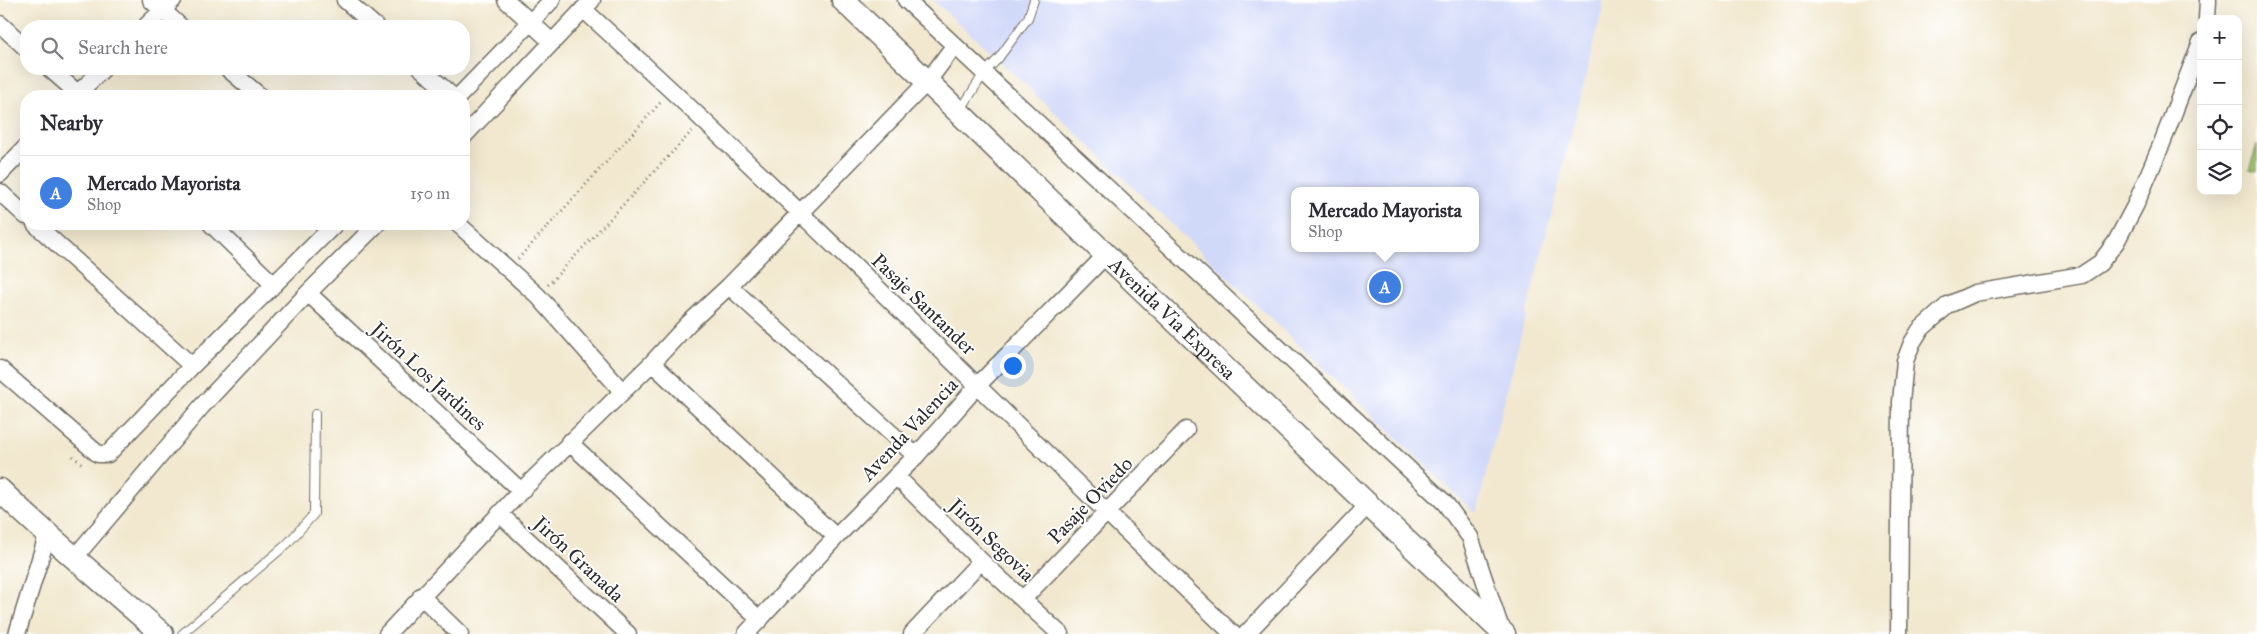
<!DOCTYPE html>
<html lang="en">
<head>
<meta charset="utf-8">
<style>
  :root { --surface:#fff; --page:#f2f2f3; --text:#2b2b33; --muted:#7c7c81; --line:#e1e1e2; --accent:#2563eb }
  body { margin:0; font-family:"IM FELL Great Primer",serif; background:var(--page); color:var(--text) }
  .controls { position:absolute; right:15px; top:15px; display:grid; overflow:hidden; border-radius:10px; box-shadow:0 5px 20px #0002 }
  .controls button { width:45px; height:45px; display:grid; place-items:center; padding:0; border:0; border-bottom:1px solid var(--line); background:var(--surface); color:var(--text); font:25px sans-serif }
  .you { position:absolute; left:1012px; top:365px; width:18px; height:18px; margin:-12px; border:4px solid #fff; border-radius:50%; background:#1a73e8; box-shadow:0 0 0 8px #1a73e833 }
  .badge { display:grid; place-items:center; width:32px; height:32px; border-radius:50%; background:var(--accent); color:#fff; font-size:16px; font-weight:700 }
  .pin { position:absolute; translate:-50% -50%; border:2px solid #fff; box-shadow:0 1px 5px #0006 }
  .popup { position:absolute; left:1291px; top:187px; width:188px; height:65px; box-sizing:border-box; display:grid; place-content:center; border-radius:10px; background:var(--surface); filter:drop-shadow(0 1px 4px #0005); font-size:16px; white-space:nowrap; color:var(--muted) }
  .popup b { font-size:19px; color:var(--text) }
  .popup::after { content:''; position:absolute; left:50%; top:100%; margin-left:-10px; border:10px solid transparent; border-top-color:var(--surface) }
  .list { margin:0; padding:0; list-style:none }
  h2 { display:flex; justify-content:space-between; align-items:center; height:65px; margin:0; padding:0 20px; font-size:21px }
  h2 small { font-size:16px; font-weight:400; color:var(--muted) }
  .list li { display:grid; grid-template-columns:32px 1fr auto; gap:15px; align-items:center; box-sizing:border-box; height:75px; padding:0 20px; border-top:1px solid var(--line) }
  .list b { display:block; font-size:19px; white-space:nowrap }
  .list p { margin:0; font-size:16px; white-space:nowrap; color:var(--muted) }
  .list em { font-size:16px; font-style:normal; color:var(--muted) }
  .icon { flex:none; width:28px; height:28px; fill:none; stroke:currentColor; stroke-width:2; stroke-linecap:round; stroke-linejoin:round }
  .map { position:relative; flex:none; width:2257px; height:634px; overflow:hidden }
  .search { position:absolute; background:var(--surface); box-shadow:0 5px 20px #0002; left:20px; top:20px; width:450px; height:55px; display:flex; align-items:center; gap:12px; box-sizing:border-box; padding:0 18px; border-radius:20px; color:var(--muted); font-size:19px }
  .panel { position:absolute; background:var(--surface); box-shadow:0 5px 20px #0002; left:20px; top:90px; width:450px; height:140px; border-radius:20px }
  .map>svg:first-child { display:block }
  .built { fill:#d1d9f9; fill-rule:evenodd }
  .green { fill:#a0c670; stroke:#66784e }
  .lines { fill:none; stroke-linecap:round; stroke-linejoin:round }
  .service-casing { stroke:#716d64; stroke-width:10 }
  .minor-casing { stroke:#716d64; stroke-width:19 }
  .secondary-casing { stroke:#716d64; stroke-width:25 }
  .path { stroke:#716d64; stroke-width:3; stroke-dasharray:1 4; stroke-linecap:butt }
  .service { stroke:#fff; stroke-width:8 }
  .minor { stroke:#fff; stroke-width:16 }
  .secondary { stroke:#fff; stroke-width:22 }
  .labels { text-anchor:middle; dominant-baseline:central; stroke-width:4; stroke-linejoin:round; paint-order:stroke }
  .street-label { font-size:20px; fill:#2b2b2b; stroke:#fff }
</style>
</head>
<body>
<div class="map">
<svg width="2257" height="634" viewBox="0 0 2257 634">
  <rect width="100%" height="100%" fill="#fff"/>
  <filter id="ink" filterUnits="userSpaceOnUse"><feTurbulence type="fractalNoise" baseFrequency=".02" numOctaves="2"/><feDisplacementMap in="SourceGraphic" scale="10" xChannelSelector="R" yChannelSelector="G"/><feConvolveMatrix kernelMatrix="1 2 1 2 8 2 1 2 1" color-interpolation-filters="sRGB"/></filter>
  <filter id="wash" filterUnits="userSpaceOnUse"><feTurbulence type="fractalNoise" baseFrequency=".0096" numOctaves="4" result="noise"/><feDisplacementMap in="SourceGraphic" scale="20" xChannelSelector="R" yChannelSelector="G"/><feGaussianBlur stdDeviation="1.12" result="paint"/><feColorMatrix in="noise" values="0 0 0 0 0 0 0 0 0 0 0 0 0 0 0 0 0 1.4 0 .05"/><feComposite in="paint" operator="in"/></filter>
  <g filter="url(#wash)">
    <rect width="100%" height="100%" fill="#f2e8cf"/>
    <path class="built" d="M933,0H1603V7L1476,514L998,59ZM1295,191H1475V248H1295Z"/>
    <path class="green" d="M2257,145V171L2249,169Z"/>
  </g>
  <g filter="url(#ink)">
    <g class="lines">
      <g class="service-casing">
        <path id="service" d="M960,111L984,73L998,59L1028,18L1034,0
          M182,634L287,544L314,514L315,414"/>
      </g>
      <g class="minor-casing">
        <path id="minor" d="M151,0L180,26
          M345,0L375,26
          M506,0L552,42
          M906,0L1445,503L1470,537L1502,632
          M583,9C806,211 1015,427 1233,634
          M2207,19L2208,0
          M0,24L26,48
          M146,26L173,0
          M50,69L81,96
          M228,69L260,96
          M422,69L452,96
          M75,96L103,69
          M459,96L552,0
          M464,136L592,0
          M0,174L26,147
          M0,192L26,216
          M35,224L192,366
          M211,224L274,285
          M458,224L538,296L622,391
          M729,286L916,456
          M308,293L521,491
          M652,363L836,537
          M0,369L98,454H108L192,366L335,224
          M569,442L760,620
          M896,476L981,561L1060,634
          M500,514L628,634
          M75,557L202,406L308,293L377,224
          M421,596L460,634
          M1023,599L1186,430
          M17,634L47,536
          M387,634L521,491L652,363L688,324L729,286L928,81L954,46
          M746,634L836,537L916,456L978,385L1106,255
          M912,634L981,561
          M1246,634L1369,504
          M1899,634L1901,402L1905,361L1912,343L1920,330L1948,305L1975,293L2082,275L2100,263L2116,242L2135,206L2162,143L2201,42"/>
      </g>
      <g class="secondary-casing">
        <g id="secondary">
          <path id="s1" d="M843,0L1106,255L1504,634"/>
          <path d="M0,490C52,541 108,586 162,634"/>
        </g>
      </g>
      <path class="path" d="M518,259L662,101
        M548,285L693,130
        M73,456L84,466"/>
      <use href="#service" class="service"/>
      <use href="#minor" class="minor"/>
      <use href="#secondary" class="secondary"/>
    </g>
  </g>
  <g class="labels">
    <g class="street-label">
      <text transform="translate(924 304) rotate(44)">Pasaje Santander</text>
      <text stroke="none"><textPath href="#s1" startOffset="458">Avenida Via Expresa</textPath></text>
      <text transform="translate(429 376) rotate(43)">Jirón Los Jardines</text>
      <text transform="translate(909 429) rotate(-47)">Avenda Valencia</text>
      <text transform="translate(1090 500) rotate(-46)">Pasaje Oviedo</text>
      <text transform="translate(992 540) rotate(44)">Jirón Segovia</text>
      <text transform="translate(579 559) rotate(43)">Jirón Granada</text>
    </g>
  </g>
</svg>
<div class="controls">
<button>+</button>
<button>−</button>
<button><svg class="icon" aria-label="locate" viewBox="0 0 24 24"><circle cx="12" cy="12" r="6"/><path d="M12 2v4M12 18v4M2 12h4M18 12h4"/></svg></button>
<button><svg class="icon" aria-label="layers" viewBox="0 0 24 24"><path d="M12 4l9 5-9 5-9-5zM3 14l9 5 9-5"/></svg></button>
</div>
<div class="you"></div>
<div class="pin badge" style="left:1385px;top:287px;background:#3f7fe0">A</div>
<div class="popup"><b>Mercado Mayorista</b>Shop</div>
<div class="search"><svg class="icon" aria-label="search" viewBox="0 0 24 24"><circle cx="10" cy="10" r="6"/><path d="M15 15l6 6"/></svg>Search here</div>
<section class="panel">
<h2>Nearby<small></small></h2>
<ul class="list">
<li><span class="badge" style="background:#3f7fe0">A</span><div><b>Mercado Mayorista</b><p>Shop</p></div><em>150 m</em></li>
</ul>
</section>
</div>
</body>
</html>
